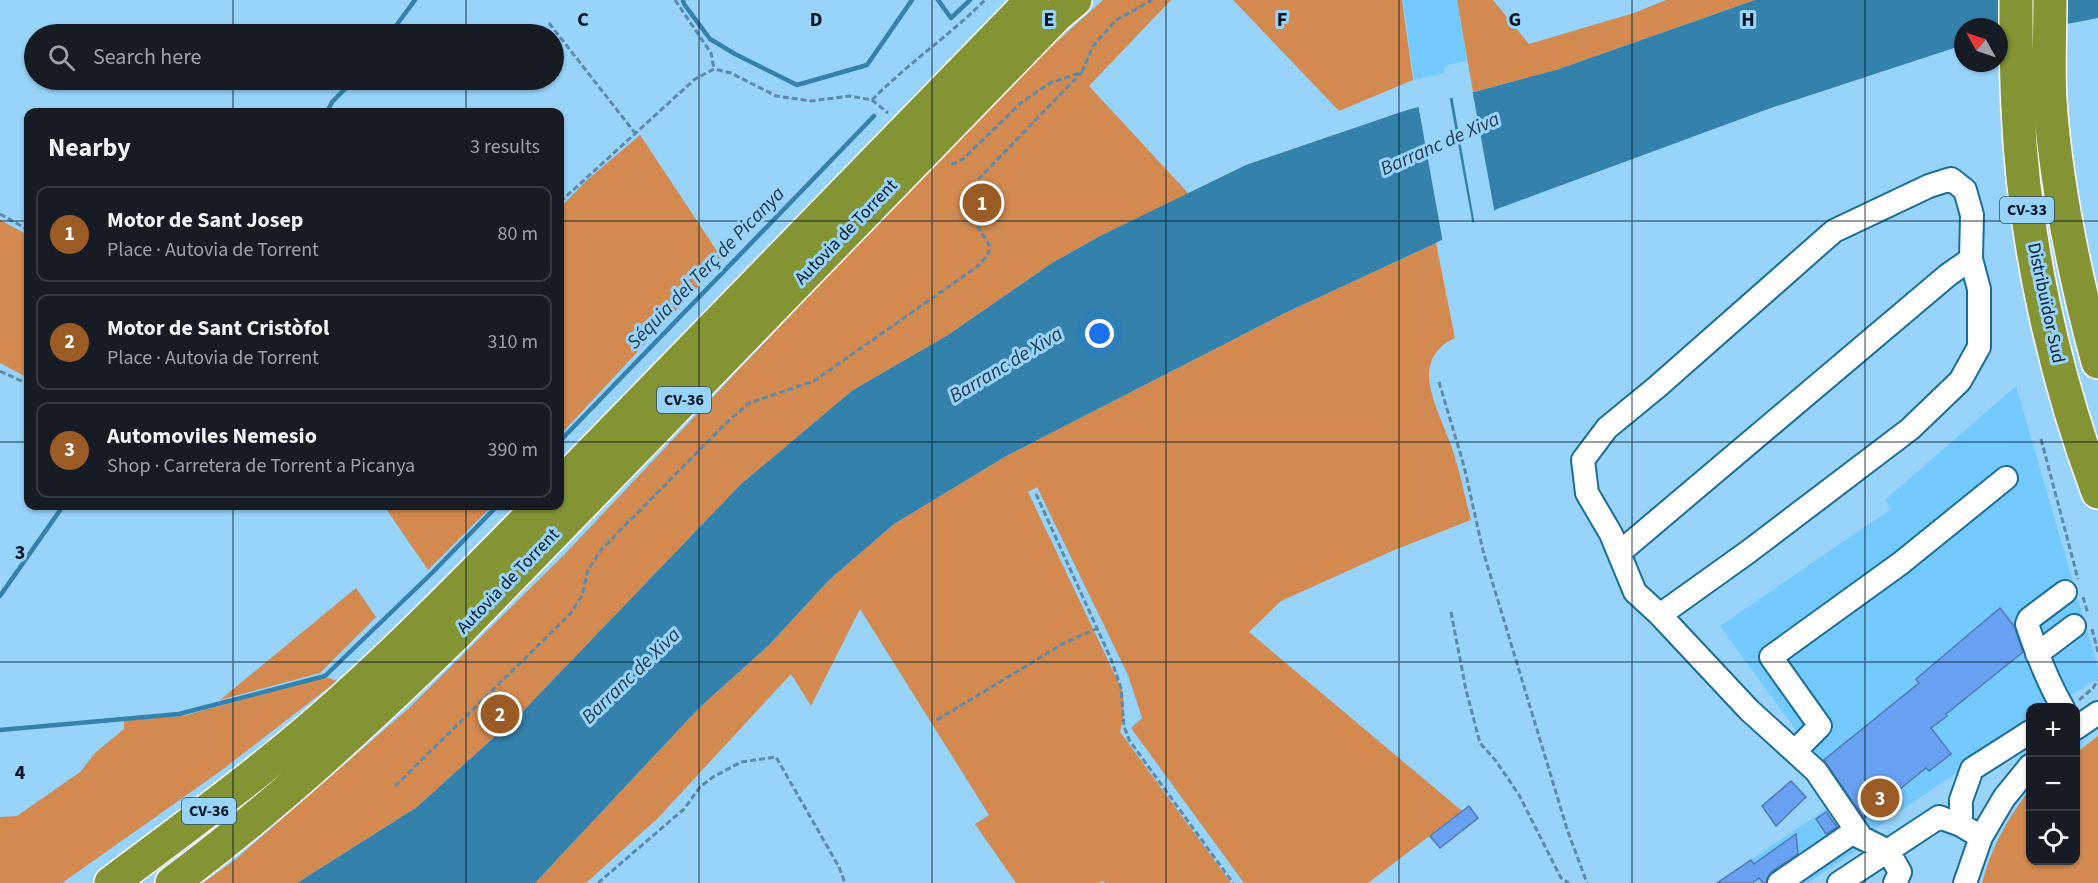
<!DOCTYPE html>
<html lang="en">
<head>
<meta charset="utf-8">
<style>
  :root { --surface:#171b24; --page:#20242c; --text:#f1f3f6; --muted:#9ea1a6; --line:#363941; --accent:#9b5b24 }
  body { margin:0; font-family:"Source Sans 3",sans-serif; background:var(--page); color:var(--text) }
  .controls { position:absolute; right:18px; bottom:18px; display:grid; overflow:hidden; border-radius:12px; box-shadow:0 2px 4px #0004 }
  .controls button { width:54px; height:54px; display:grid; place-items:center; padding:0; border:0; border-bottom:2px solid var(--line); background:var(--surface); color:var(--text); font:30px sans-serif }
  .compass { position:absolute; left:1954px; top:18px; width:54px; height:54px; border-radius:50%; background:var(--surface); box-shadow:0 2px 4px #0004; rotate:310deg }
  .you { position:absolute; left:1100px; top:334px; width:21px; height:21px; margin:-15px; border:4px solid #fff; border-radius:50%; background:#1a73e8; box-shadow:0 0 0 9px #1a73e833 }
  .badge { display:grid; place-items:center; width:39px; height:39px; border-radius:50%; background:var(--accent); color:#fff; font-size:20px; font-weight:700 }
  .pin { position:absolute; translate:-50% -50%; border:3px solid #fff; box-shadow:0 2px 6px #0006 }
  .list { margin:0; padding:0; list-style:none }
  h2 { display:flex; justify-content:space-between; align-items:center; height:78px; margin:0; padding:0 24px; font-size:26px }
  h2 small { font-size:20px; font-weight:400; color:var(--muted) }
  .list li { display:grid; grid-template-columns:39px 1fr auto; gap:18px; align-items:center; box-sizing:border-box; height:96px; margin:0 12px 12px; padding:0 12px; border:2px solid var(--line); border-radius:12px }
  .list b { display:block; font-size:22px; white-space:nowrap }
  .list p { margin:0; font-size:20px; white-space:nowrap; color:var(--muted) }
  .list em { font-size:20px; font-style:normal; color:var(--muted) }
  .icon { flex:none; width:33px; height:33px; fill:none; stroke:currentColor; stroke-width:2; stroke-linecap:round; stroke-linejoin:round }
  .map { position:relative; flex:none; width:2098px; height:883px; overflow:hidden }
  .search { position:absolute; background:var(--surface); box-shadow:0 2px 4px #0004; left:24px; top:24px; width:540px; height:66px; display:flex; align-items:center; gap:15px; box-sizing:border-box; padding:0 21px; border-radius:33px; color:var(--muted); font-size:22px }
  .panel { position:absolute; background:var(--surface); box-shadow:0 2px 4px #0004; left:24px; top:108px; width:540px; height:402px; border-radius:12px }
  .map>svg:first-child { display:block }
  .built { fill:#74c9fe }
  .green { fill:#d38a51 }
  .water { fill:#3481ac }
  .pier { fill:#98d3fa }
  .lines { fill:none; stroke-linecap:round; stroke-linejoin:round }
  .stream { stroke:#3481ac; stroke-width:4.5 }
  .building { fill:#68a1f2; stroke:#5079b3; stroke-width:1.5 }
  .minor-casing { stroke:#1a6d99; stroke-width:26 }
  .highway-casing { stroke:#fff; stroke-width:36 }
  .path { stroke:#5e8aa8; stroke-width:3; stroke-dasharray:6 3; stroke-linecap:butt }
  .minor { stroke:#fff; stroke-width:22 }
  .highway { stroke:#849334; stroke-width:33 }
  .grid { fill:none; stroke:#001523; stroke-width:1.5; stroke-opacity:0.55 }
  .labels { text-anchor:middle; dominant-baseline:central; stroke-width:6; stroke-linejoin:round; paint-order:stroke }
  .shield { fill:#98d3fa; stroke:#2e4e64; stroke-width:1.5 }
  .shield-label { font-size:16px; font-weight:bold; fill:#001523 }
  .street-label { font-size:18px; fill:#001523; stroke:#98d3fa }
  .water-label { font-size:20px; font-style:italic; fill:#233a49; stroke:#98d3fa }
  .grid-label { font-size:20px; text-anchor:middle; font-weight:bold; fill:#001523; stroke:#98d3fa; stroke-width:6; stroke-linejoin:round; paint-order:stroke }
</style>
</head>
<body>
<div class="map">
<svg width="2098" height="883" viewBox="0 0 2098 883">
  <rect width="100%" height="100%" fill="#98d3fa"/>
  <path class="built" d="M1403,0H1457L1467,61L1447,65L1444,67L1445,73L1414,80Z
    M2016,386L2098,668V678L2053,707L2030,708V722L1870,832L1720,626L1891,509L1885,500Z
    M1838,801L1868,843L1808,883L1718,882Z"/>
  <path class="green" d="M1103,0H1171L1089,86L1189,194L1100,236L1052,263L948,335L853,390L741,484L524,710L417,807L297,883H203L236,859L408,709L563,556L915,183L1032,64Z
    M1233,0H1402L1413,80L1339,111Z
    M1457,0H1493L1529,44L1634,13L1666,0H1755L1553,71L1473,92Z
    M640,135L723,260L560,435V208L586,181Z
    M0,220L28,235V378L0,363Z
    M1436,243L1455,338C1441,344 1430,356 1429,373C1428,395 1445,427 1452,448C1460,472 1465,497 1471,520L1392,551L1281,601L1249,632L1462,811L1368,883H1244L1131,728L1142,718L1128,675L1037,487L1028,492L1123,692L1124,715L1120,732L1231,883H1105L1103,881L1099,883H1016L975,824L989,815L860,609L811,706L791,674L658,818L586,883H535L698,709L770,644L829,580L894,524L1008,455L1283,314Z
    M384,506H492L428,570Z
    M356,588L376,617L320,673L220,700Z
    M326,677L337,681L222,770L62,883H0V817L17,816L80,772L96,752L124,729V720L183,716Z
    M2098,736V883H1982C1992,846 2007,820 2030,789V860H2076V753Z"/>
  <path class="water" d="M1755,0H2098V18L1999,37V27H1963V45L1768,109L1497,209L1436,243L1283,314L1008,455L894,524L829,580L770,644L698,709L535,883H297L417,807L524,710L741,484L853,390L948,335L1052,263L1100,236L1246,165L1407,110L1556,70Z"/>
  <path class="pier" d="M1472,89L1495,214L1475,225L1452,95Z
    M1449,95L1473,226L1443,243L1418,104Z"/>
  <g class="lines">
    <path class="stream" d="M683,0L684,4L710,39L735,54L797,85L867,65L912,0
      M938,0L951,18L970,0
      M390,34L415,0
      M327,112L332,102L354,80
      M560,441L874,116
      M0,596L63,506
      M0,730L179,714L325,676L432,573L497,506"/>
  </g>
  <path class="building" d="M981,189L990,201L978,211L968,199Z
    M2000,608L2014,626L2023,652L1946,714L1947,716L1931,728L1951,754L1929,771L1926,768L1864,818L1824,760L1919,683L1916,679Z
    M500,702L513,713L500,727L488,716Z
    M1791,781L1806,797L1776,826L1762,806Z
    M1469,806L1478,818L1440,848L1430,836Z
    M1826,812L1837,827L1826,834L1816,819Z
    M1796,834L1798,854L1771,872L1766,883H1763L1759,878L1752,883H1717L1751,860L1754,864Z"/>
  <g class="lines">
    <g class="minor-casing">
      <path id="minor" d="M1619,553L1948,275L1971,259L1972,215L1965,190L1951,179L1929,186L1834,231L1657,387L1607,428L1583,460L1587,493L1611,534L1635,592L1660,615L1749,710L1816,771L1861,837
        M1660,615L1748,552L1910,429L1960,381L1979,347V289L1971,259
        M2037,654L2074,626
        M2063,708C2047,681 2037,654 2027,624L2029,619L2065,592
        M2076,728L2098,713
        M1795,751L1820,726L1771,657L1901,563L2006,478
        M1961,825V800L1972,769L2030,732
        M1779,883L1852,833L1888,851L1900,872L1895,883
        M1839,883L1939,817L1961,825L1981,837
        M1965,883L1981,837L2004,798L2030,766"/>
    </g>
    <g class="highway-casing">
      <path id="highway" d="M2016,0C2016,36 2016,73 2018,109C2023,235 2054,375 2098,492
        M2050,0C2050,33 2048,68 2050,101C2056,189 2075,277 2098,362
        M560,485L1032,0
        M111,883C188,825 267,768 339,703C409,640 474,573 540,506
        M172,883C273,808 365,723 455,635L1056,16L1075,0"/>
    </g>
    <path class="path" d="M675,0L711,53L714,69
      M549,23L635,133
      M1082,72L1093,46L1115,21L1152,0
      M872,100C907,64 949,36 985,0
      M560,202L695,79L714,69L731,73L776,96L811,101L850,96L872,100L888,113
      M0,214L25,228
      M0,371L28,384
      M1439,382L1464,466L1483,551L1567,829L1587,883
      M2041,439L2078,579
      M1036,494L1111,659L1121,688L1124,726L1129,740L1233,883
      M2083,597L2088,614
      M1451,612L1466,690L1480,743L1496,761L1519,795L1561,878L1569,883
      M2092,629L2098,652
      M2079,700L2093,688L2098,680
      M937,720L1064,643L1096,629
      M395,786L570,614L582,596L588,570L601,550L725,424L749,403L814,381L978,266L988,255L990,246L963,204V195L1082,72L1050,83L1022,102L963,159L953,164L948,162
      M598,883L684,809L700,787L713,777L741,762L776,757L839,867L845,883"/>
    <use href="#minor" class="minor"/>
    <use href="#highway" class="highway"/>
  </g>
  <path class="grid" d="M233,0V34M466,0V34M699,0V883M932,0V883M1166,0V883M1399,0V883M1632,0V883M1865,0V883M233,80V112M466,80V112M0,221H28M560,221H2098M0,442H28M560,442H2098M233,506V883M466,506V883M0,662H2098"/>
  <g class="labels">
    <g class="shield">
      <rect x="2000" y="197" width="54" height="26" rx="4.5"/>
      <rect x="657" y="387" width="54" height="26" rx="4.5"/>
      <rect x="182" y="798" width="54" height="26" rx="4.5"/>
    </g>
    <g class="shield-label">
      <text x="2027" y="210">CV-33</text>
      <text x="684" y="400">CV-36</text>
      <text x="209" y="811">CV-36</text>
    </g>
    <g class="street-label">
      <text transform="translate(846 232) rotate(-46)">Autovia de Torrent</text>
      <text transform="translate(2046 303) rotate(78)">Distribuïdor Sud</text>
      <text transform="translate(508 581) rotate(-46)">Autovia de Torrent</text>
    </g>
    <g class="water-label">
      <text transform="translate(1440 144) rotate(-24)">Barranc de Xiva</text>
      <text transform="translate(706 268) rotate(-46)">Séquia del Terç de Picanya</text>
      <text transform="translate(1006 365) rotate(-31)">Barranc de Xiva</text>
      <text transform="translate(631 676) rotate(-44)">Barranc de Xiva</text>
    </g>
  </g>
  <g class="grid-label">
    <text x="583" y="26">C</text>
    <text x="816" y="26">D</text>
    <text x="1049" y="26">E</text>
    <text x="1282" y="26">F</text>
    <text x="1515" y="26">G</text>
    <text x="1748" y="26">H</text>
    <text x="20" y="559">3</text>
    <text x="20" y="779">4</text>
  </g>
</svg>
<div class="controls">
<button>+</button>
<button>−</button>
<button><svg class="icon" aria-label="locate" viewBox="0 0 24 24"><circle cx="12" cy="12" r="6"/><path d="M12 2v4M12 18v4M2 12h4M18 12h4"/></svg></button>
</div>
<svg class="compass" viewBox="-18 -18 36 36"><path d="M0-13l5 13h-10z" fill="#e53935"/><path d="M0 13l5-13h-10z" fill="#9ea1a6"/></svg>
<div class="you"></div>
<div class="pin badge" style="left:982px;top:203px">1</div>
<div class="pin badge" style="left:500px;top:714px">2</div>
<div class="pin badge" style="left:1880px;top:798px">3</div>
<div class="search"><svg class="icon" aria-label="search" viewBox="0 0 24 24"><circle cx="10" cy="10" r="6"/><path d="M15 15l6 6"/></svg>Search here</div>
<section class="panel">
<h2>Nearby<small>3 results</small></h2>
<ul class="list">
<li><span class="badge">1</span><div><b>Motor de Sant Josep</b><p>Place · Autovia de Torrent</p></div><em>80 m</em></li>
<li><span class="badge">2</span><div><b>Motor de Sant Cristòfol</b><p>Place · Autovia de Torrent</p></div><em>310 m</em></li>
<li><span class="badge">3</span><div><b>Automoviles Nemesio</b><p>Shop · Carretera de Torrent a Picanya</p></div><em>390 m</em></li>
</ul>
</section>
</div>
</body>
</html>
